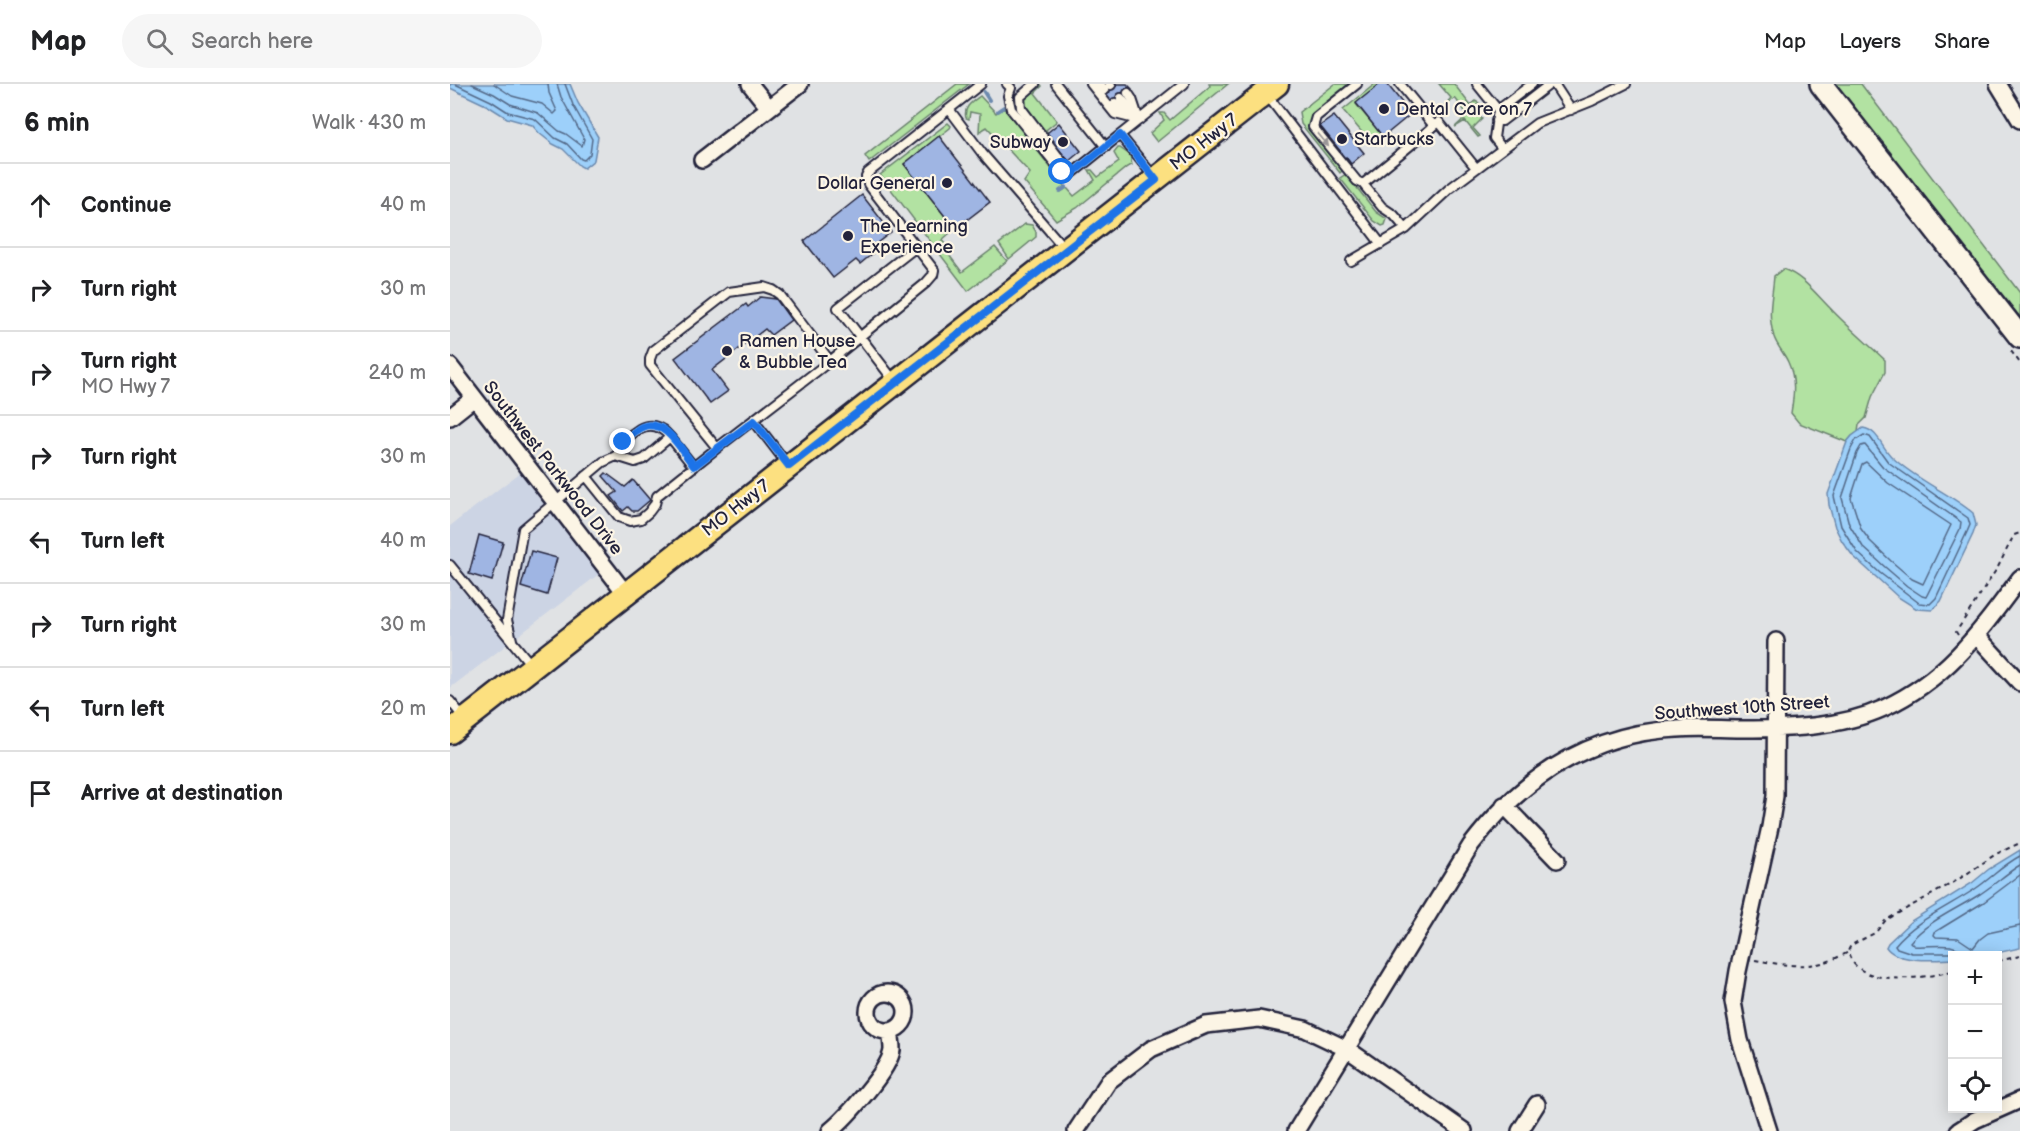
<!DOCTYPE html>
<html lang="en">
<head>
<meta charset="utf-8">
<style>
  :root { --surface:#fff; --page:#f6f6f6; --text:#202124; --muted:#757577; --line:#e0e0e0 }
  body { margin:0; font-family:"Balsamiq Sans",sans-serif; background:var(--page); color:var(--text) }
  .controls { position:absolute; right:18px; bottom:18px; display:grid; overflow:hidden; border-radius:0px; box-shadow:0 3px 15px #0003 }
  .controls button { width:54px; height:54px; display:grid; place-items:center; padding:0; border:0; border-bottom:2px solid var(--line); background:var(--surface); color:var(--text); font:30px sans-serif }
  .stop { position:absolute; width:18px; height:18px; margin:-14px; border:4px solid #1a73e8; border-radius:50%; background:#fff }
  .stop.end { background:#1a73e8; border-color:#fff; box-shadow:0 2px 6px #0008 }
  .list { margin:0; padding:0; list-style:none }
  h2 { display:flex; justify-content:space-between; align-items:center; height:78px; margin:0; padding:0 24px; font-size:26px }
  h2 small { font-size:20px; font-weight:400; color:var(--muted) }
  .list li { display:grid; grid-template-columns:39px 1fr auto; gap:18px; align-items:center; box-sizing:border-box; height:84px; padding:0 24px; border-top:2px solid var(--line) }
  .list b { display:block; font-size:22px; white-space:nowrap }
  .list p { margin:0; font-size:20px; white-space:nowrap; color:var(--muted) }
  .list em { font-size:20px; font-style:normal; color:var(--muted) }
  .icon { flex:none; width:33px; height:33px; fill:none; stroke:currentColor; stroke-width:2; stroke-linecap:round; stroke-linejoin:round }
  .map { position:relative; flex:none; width:1570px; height:1047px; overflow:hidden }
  header { display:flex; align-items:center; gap:36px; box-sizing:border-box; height:84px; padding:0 30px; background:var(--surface); border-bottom:2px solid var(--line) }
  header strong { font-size:28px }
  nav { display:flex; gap:33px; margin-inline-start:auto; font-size:21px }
  .search { width:420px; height:54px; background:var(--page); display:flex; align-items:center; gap:15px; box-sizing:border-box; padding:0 21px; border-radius:33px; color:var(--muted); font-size:22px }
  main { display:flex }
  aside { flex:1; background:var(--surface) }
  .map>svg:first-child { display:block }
  .built { fill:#ccd4e4 }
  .green { fill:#b2e2a2; stroke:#6a826e; stroke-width:1.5 }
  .water { fill:#9dd0fa; stroke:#6c8aae; stroke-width:1.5 }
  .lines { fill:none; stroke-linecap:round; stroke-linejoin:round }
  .shore { stroke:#536887; stroke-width:1.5 }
  .stream { stroke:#6c8aae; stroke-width:4 }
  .building { fill:#9fb5e3; stroke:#22223b; stroke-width:1.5 }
  .service-casing { stroke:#22223b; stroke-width:12 }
  .minor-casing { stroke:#22223b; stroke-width:20 }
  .secondary-casing { stroke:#22223b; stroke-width:26 }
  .primary-casing { stroke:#22223b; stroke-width:27 }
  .path { stroke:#22223b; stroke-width:2; stroke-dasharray:4.5 4.5; stroke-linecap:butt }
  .service { stroke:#fcf5e5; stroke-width:8 }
  .minor { stroke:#fcf5e5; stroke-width:15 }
  .secondary { stroke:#fcf5e5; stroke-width:21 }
  .primary { stroke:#fce080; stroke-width:22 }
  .oneway { fill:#9a9698 }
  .route { stroke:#1a73e8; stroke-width:8 }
  .poi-dot { fill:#22223b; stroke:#fcf5e5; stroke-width:2 }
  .labels { text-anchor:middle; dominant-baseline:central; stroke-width:4.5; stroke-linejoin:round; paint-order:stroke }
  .poi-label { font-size:18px; fill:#22223b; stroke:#fcf5e5; text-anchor:start }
  .street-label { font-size:18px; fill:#22223b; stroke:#fcf5e5 }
</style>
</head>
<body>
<header>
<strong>Map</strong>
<div class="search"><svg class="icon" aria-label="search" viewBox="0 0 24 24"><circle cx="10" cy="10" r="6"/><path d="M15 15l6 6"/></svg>Search here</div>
<nav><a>Map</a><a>Layers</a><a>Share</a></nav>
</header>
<main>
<aside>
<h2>6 min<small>Walk · 430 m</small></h2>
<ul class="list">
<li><svg class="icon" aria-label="ahead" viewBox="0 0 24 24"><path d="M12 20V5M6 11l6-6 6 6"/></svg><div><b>Continue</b></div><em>40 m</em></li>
<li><svg class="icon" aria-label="right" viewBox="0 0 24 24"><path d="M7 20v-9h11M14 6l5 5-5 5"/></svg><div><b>Turn right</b></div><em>30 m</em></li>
<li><svg class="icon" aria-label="right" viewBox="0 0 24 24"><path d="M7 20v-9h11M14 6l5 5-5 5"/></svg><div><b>Turn right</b><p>MO Hwy 7</p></div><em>240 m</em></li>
<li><svg class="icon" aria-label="right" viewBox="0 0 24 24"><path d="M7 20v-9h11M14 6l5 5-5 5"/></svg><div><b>Turn right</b></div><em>30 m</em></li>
<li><svg class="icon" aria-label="left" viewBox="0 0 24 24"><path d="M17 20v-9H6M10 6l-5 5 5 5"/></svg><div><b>Turn left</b></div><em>40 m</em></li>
<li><svg class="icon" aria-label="right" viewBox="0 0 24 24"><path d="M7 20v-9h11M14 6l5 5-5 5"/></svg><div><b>Turn right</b></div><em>30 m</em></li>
<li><svg class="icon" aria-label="left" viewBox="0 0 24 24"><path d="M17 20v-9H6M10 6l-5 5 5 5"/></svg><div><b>Turn left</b></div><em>20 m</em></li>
<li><svg class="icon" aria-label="arrive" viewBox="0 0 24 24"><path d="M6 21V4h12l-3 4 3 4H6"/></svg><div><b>Arrive at destination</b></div></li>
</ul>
</aside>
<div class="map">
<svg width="1570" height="1047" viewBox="0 0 1570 1047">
  <rect width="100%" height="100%" fill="#e0e2e4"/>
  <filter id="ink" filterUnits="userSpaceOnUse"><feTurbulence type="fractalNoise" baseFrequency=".0167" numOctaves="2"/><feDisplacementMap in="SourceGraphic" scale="12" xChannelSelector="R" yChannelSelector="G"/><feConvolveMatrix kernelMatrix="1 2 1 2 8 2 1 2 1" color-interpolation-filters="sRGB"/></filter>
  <g filter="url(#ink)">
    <path class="built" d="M71,388L149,490L0,604V442Z"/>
    <path class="green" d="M507,0H519L419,78L415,72Z
      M590,0L592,2L585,9L607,37L596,46L604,57L602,58L574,21L575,13Z
      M759,0H778L707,58L700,49L714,36L710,29H714L720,36L760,2Z
      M885,0H901L863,30L859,42L862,49L893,86L890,89L851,40L849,28Z
      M925,0H930L906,20L931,50L932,54L925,61L922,58L921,59L893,26Z
      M989,0H1004L1021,22L1025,17L1029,19L1023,24L1032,35L1023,44L1030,52L1028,53L1015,37L1005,43L1018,31L1005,14L993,23L1001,14Z
      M1383,0H1411L1570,209V239Z
      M530,12L546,29L554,24L615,102L611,108L617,104L624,112L645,96L639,86H642L648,93L669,78L664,69L668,64H670L680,71L682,81L677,83L627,124L606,136L574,98L580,89L537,43L529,48L530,30L520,28L519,35L516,34C513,23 522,18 530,12Z
      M498,39L501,42L500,44L454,80L502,141L497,146L500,149L492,156L500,167L499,171L512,188L545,163L557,177L518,207L430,91Z
      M896,90L926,128L937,135L935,141L932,142L924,137L890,94Z
      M575,140L582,141L586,148V153L559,175L549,160Z
      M1333,185C1353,192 1365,209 1380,224C1397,242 1417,259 1435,276V288L1422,313L1416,334L1409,341L1408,348L1402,352L1397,358L1349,339L1341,329C1344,311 1346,295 1338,278C1334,269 1327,262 1324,253C1317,229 1322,217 1324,192Z"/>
    <path class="water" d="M0,0H120L128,19L148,53L144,76L134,84L130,82L113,65L103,60L89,49L82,41L57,34L38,22L0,4Z
      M1413,344C1428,346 1432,364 1442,373C1466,396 1498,408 1523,429L1526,441L1523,450L1491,517L1482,526L1467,525L1448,513L1403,472L1392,457L1385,443L1379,421L1378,410L1397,358L1402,352Z
      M1570,766V864L1537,871L1502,872V875C1484,876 1447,879 1436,863L1438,859L1461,837L1522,799L1539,785Z"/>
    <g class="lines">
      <path class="shore" d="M5,0L41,17L58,28L85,35L105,54L117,60L131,75L134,76L140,70L142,55L123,21L115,0
        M22,0L44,10L60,20L88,29L109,47L116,50L132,62L134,55L111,13L107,0
        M44,0L62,12L92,20L104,30L107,27L99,9L98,0
        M1414,351L1420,353L1438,378L1518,434L1520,441L1517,448L1486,514L1480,520L1469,519L1430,489L1407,468L1391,442L1384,412L1401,365L1406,356Z
        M1415,361L1433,383L1511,438L1510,445L1476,513L1472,512L1457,502L1435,483L1413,463L1399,440L1392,414L1407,369L1411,362Z
        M1416,378L1438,399L1501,441L1473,500L1462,495L1441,477L1420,457L1411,445L1401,414L1412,380Z
        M1570,791L1534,818L1485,848L1484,851L1486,853L1508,854L1523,864L1530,855L1538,849L1570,842
        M1506,872L1501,869H1462L1447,864L1445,861C1466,836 1498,823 1525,805C1540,795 1553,781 1570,772
        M1515,872C1506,855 1480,864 1464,862L1460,858C1478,837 1505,826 1527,812C1542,803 1555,790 1570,781"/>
      <path class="stream" d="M534,8L539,16
        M548,27L554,23
        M610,107L616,103"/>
    </g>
    <path class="building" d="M663,0H677L682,5L663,20L653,8Z
      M930,0H937L961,30L933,53L906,19Z
      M884,32L914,69L901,80L896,73L894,75L889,70L891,68L870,42Z
      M609,39L631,67L619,77L602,58L604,57L597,49Z
      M489,52L540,118L505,145L454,80Z
      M412,111L441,148L418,166L422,170L410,180L406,176L383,194L354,157Z
      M310,213L326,215L341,236L321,251L315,245L262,286L278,307L260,320L225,274L296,220L298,223Z
      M156,389L175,403L183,396L200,416L187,427H182L178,423L173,427L161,412L167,408L153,392Z
      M29,451L53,458L42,497L19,490Z
      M81,467L107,474L97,511L71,503Z"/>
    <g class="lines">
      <g class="service-casing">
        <path id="service" d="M557,0L561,4L558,12L561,25L612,88L619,92
          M585,0L570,13L571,24L616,83L619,92
          M606,0L656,63
          M641,0L665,30L689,36
          M650,0L655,6
          M660,0L661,1
          M907,0L866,33L863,43L907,97L913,100
          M950,0L984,42
          M1027,0L1048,26
          M1104,0L1121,26
          M678,9L682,15L689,36
          M817,11L931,160
          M671,14L686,33
          M665,19L671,26L680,31
          M499,25L532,69L615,165
          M1046,37H1052L1100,0
          M1052,64L1044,54L1048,26L1082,0
          M619,92L670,51
          M705,94L670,51L734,0
          M956,145L944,131L932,123L913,100L989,38L1026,84
          M901,177L956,145L999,105L1087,39L1142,17L1176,0
          M314,203L323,206L330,211L380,277L267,364L200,281V275L203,267L279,208Z
          M380,277L476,199L483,191L484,186L418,100L416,93L418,89L531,0
          M445,298L388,224L466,163
          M304,337L338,381
          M220,353L244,383
          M136,392L169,433L180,437L191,435L199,428L205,420L207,412L267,364
          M0,481L82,582
          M62,556L57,536L73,445L153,378L166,372L185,378L194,375L220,353C199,327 177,351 166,372
          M0,617L14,634"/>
      </g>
      <g class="minor-casing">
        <path id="minor" d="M300,0L319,24
          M1548,0L1570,36
          M252,76L350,0
          M0,282L176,510
          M0,333L24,314
          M1527,552L1570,599
          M1054,721L1107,776
          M418 928a19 19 0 1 1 38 0a19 19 0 1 1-38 0Z
          M380,1047C396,1034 440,985 442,966C442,960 441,953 440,947
          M626,1047L659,997L701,965L756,941L809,935L855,945L897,965L1014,1047
          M846,1047L1021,761C1073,693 1140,649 1227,645C1248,643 1270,645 1291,645C1338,645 1390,644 1434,624C1497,595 1530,548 1570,494
          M1070,1047L1087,1020
          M1319,1047L1290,956L1283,918L1288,887L1320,743L1325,712L1326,557
          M1508,1047L1525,1036L1570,1016"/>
      </g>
      <g class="secondary-casing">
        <path id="secondary" d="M1371,0L1570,253"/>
      </g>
      <g class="primary-casing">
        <path id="primary" d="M0,648L827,0"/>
      </g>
      <path class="path" d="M1561,267L1570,279
        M1508,551L1506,548L1548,483L1564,451L1570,449
        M1305,876C1326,880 1351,884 1372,879C1381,877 1390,872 1399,868
        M1548,877L1570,872
        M1502,887C1476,894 1406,906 1398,867L1401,861L1425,849L1436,836L1506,797L1546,770L1570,759"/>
      <use href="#service" class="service"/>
      <use href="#minor" class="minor"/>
      <use href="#secondary" class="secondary"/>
      <use href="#primary" class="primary"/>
    </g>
    <defs><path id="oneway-solid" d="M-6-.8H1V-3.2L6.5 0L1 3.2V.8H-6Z" transform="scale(1.5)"/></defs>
    <use class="oneway" href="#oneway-solid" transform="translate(873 56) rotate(50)"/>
  </g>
  <g class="lines" filter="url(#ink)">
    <path class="route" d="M173,358C179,353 185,346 192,343C215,333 232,367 244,382L304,337L339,382L706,96L670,51L619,92L612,88"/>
  </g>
  <g class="poi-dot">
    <circle cx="934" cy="25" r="6"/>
    <circle cx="892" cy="55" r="6"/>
    <circle cx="613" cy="58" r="6"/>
    <circle cx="497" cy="99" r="6"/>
    <circle cx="398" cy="152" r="6"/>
    <circle cx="277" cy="267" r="6"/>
  </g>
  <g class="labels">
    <g class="poi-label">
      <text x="946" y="25">Dental Care on 7</text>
      <text x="904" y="55">Starbucks</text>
      <text x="601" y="58" text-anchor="end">Subway</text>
      <text x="485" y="99" text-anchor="end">Dollar General</text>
      <text x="410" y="142">The Learning<tspan x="410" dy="21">Experience</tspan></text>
      <text x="289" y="257">Ramen House<tspan x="289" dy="21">&amp; Bubble Tea</tspan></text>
    </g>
    <g class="street-label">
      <text transform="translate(754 58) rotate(-38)">MO Hwy 7</text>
      <text transform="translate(103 384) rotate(52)">Southwest Parkwood Drive</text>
      <text transform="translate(286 424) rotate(-38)">MO Hwy 7</text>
      <text transform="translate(1292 624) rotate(-4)">Southwest 10th Street</text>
    </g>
  </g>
</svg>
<div class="controls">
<button>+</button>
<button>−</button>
<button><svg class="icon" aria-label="locate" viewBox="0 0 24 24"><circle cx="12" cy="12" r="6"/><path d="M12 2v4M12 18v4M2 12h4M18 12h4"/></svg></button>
</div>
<div class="stop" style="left:612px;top:88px"></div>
<div class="stop end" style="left:173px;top:358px"></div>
</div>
</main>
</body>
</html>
